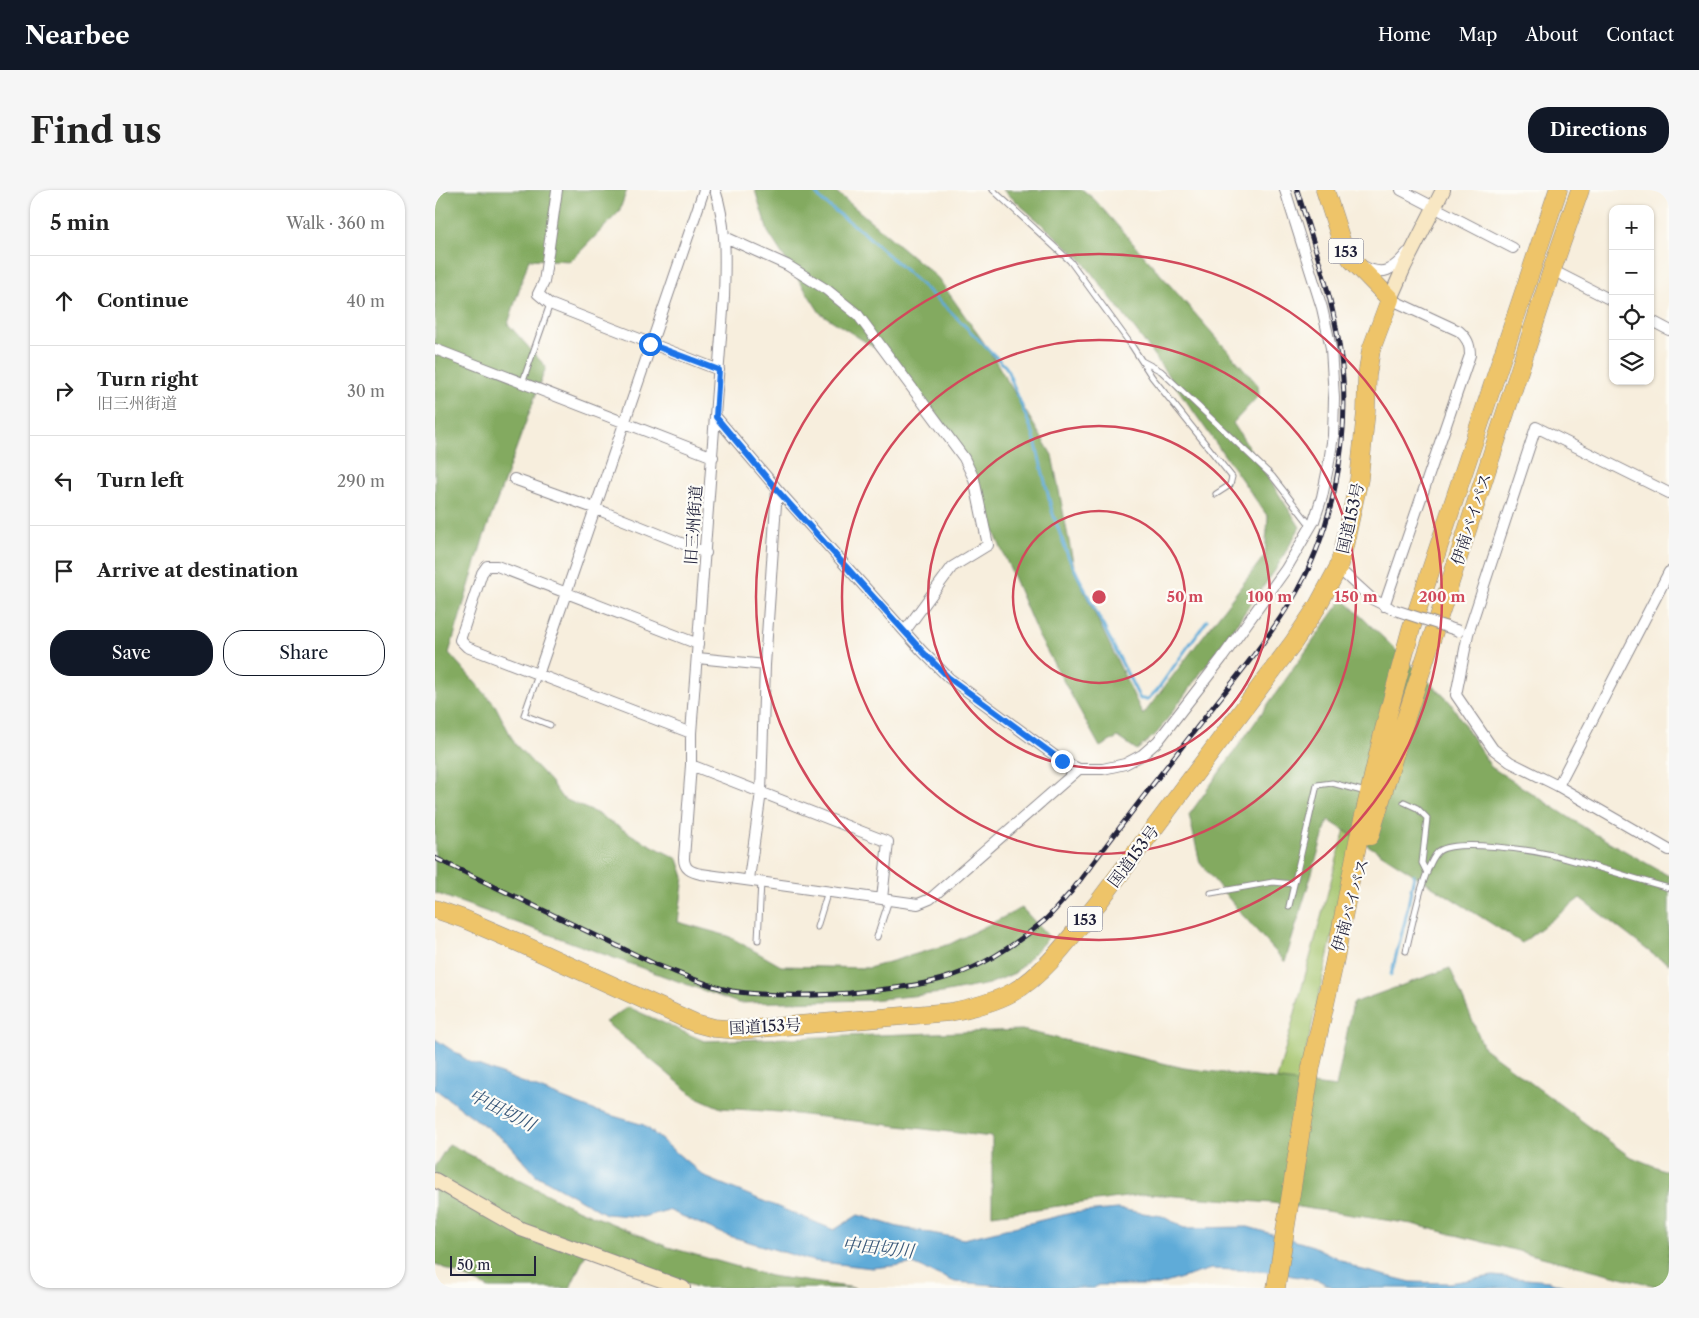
<!DOCTYPE html>
<html lang="en">
<head>
<meta charset="utf-8">
<style>
  :root { --surface:#fff; --page:#f6f6f6; --text:#222; --muted:#767676; --line:#e0e0e0; --accent:#111827 }
  body { margin:0; font-family:"Libre Caslon Text","Noto Serif JP",serif; background:var(--page); color:var(--text) }
  .controls { position:absolute; right:15px; top:15px; display:grid; overflow:hidden; border-radius:10px; box-shadow:0 1px 4px #0004 }
  .controls button { width:45px; height:45px; display:grid; place-items:center; padding:0; border:0; border-bottom:1px solid var(--line); background:var(--surface); color:var(--text); font:25px sans-serif }
  .scale { position:absolute; left:15px; bottom:12px; width:86px; box-sizing:border-box; padding-left:5px; border:2px solid #22223b; border-top:0; font-size:14px; line-height:18px; white-space:nowrap; color:#22223b; -webkit-text-stroke:4px #fdfcf7; paint-order:stroke }
  .stop { position:absolute; width:15px; height:15px; margin:-11px; border:4px solid #1a73e8; border-radius:50%; background:#fff }
  .stop.end { background:#1a73e8; border-color:#fff; box-shadow:0 1px 5px #0008 }
  .list { margin:0; padding:0; list-style:none }
  h2 { display:flex; justify-content:space-between; align-items:center; height:65px; margin:0; padding:0 20px; font-size:21px }
  h2 small { font-size:16px; font-weight:400; color:var(--muted) }
  .list li { display:grid; grid-template-columns:32px 1fr auto; gap:15px; align-items:center; box-sizing:border-box; height:90px; padding:0 20px; border-top:1px solid var(--line) }
  .list b { display:block; font-size:19px; white-space:nowrap }
  .list p { margin:0; font-size:16px; white-space:nowrap; color:var(--muted) }
  .list em { font-size:16px; font-style:normal; color:var(--muted) }
  .actions { display:flex; gap:10px; padding:15px 20px }
  .actions a { flex:1; padding:11px 0; border:1px solid var(--accent); border-radius:20px; text-align:center; font-size:18px; color:var(--accent) }
  .actions .main { background:var(--accent); color:#fff }
  .icon { flex:none; width:28px; height:28px; fill:none; stroke:currentColor; stroke-width:2; stroke-linecap:round; stroke-linejoin:round }
  .map { position:relative; flex:none; width:1234px; height:1098px; overflow:hidden; border-radius:20px }
  header { display:flex; align-items:center; gap:30px; box-sizing:border-box; height:70px; padding:0 25px; background:var(--accent); color:#fff }
  header strong { font-size:24px }
  nav { display:flex; gap:28px; margin-inline-start:auto; font-size:18px }
  .intro { display:flex; align-items:center; justify-content:space-between; box-sizing:border-box; height:120px; padding:0 30px }
  h1 { margin:0; font-size:35px }
  .button { padding:12px 22px; border-radius:20px; background:var(--accent); color:#fff; font-size:18px; font-weight:700 }
  main { display:flex; gap:30px; padding:0 30px }
  aside { flex:1; background:var(--surface); border-radius:20px; box-shadow:0 1px 4px #0004 }
  .map>svg:first-child { display:block }
  .green { fill:#a4c46d; stroke:#637354 }
  .forest { fill:#83aa60; stroke:#52664e }
  .water { fill:#5fabd8; stroke:#40668a }
  .lines { fill:none; stroke-linecap:round; stroke-linejoin:round }
  .stream { stroke:#5fabd8; stroke-width:3 }
  .lane-casing { stroke:#8c888c; stroke-width:7 }
  .street-casing { stroke:#8c888c; stroke-width:12 }
  .secondary-casing { stroke:#8c888c; stroke-width:16 }
  .highway-casing { stroke:#8c888c; stroke-width:19 }
  .lane { stroke:#fff; stroke-width:5 }
  .street { stroke:#fff; stroke-width:10 }
  .secondary { stroke:#f8e7c3; stroke-width:14 }
  .highway { stroke:#eec469; stroke-width:18 }
  .rail-casing { stroke:#22223b; stroke-width:5 }
  .rail { stroke:#fdfcf7; stroke-width:3; stroke-dasharray:9; stroke-linecap:butt }
  .street-bridge-casing { stroke:#8c888c; stroke-width:12; stroke-linecap:butt }
  .street-bridge { stroke:#fff; stroke-width:10 }
  .route { stroke:#1a73e8; stroke-width:6 }
  .ring { fill:none; stroke:#d1495b; stroke-width:2.5 }
  .labels { text-anchor:middle; dominant-baseline:central; stroke-width:4.5; stroke-linejoin:round; paint-order:stroke }
  .shield { fill:#fdfcf7; stroke:#646373; stroke-width:1 }
  .shield-label { font-size:15px; font-weight:bold; fill:#22223b }
  .street-label { font-size:16px; fill:#22223b; stroke:#fdfcf7 }
  .water-label { font-size:18px; font-style:italic; fill:#3a597a; stroke:#fdfcf7 }
  .centre { fill:#d1495b; stroke:#fdfcf7; stroke-width:2.5 }
  .ring-label { font-size:15px; text-anchor:middle; font-weight:bold; fill:#d1495b; stroke:#fdfcf7; stroke-width:4.5; stroke-linejoin:round; paint-order:stroke }
</style>
</head>
<body>
<header>
<strong>Nearbee</strong>
<nav><a>Home</a><a>Map</a><a>About</a><a>Contact</a></nav>
</header>
<div class="intro"><h1>Find us</h1><a class="button">Directions</a></div>
<main>
<aside>
<h2>5 min<small>Walk · 360 m</small></h2>
<ul class="list">
<li><svg class="icon" aria-label="ahead" viewBox="0 0 24 24"><path d="M12 20V5M6 11l6-6 6 6"/></svg><div><b>Continue</b></div><em>40 m</em></li>
<li><svg class="icon" aria-label="right" viewBox="0 0 24 24"><path d="M7 20v-9h11M14 6l5 5-5 5"/></svg><div><b>Turn right</b><p>旧三州街道</p></div><em>30 m</em></li>
<li><svg class="icon" aria-label="left" viewBox="0 0 24 24"><path d="M17 20v-9H6M10 6l-5 5 5 5"/></svg><div><b>Turn left</b></div><em>290 m</em></li>
<li><svg class="icon" aria-label="arrive" viewBox="0 0 24 24"><path d="M6 21V4h12l-3 4 3 4H6"/></svg><div><b>Arrive at destination</b></div></li>
</ul>
<div class="actions"><a class="main">Save</a><a>Share</a></div>
</aside>
<div class="map">
<svg width="1234" height="1098" viewBox="0 0 1234 1098">
  <rect width="100%" height="100%" fill="#fdfcf7"/>
  <filter id="ink" filterUnits="userSpaceOnUse"><feTurbulence type="fractalNoise" baseFrequency=".02" numOctaves="2"/><feDisplacementMap in="SourceGraphic" scale="10" xChannelSelector="R" yChannelSelector="G"/><feConvolveMatrix kernelMatrix="1 2 1 2 8 2 1 2 1" color-interpolation-filters="sRGB"/></filter>
  <filter id="wash" filterUnits="userSpaceOnUse"><feTurbulence type="fractalNoise" baseFrequency=".0096" numOctaves="4" result="noise"/><feDisplacementMap in="SourceGraphic" scale="20" xChannelSelector="R" yChannelSelector="G"/><feGaussianBlur stdDeviation="1.12" result="paint"/><feColorMatrix in="noise" values="0 0 0 0 0 0 0 0 0 0 0 0 0 0 0 0 0 1.4 0 .05"/><feComposite in="paint" operator="in"/></filter>
  <g filter="url(#wash)">
    <rect width="100%" height="100%" fill="#f7eedd"/>
    <path class="green" d="M912,632L922,636L855,933H830Z"/>
    <path class="forest" d="M0,0H192L184,22L136,71L94,69L73,134L111,177L48,349L14,463L60,515L80,554L115,591L127,608L161,623L202,648L243,669L249,687L243,732L293,746L346,776L434,778L515,754L587,718L614,747L580,783L554,794L507,803L436,810L303,813L0,703Z
      M320,0H399L503,88L552,157L617,265L640,382L708,525L830,365L833,327L708,150L645,68L568,0H648L659,9L823,195L824,205L798,233L865,337L839,382L722,543L702,560L683,547L665,557L603,445L518,245L454,167L385,123L333,42Z
      M908,409L1015,512L1056,577L1155,641L1234,686V774L1220,766L1145,708L1087,753L893,630L850,772L804,721L765,673L754,625Z
      M1015,778L1049,858L1194,966L1234,982V1093L1221,1096L977,1034L837,1013L713,1004L557,1025V947L344,922L286,918L261,907L170,832L193,817L269,851L587,840L749,878L901,897L918,813Z
      M14,954L135,1016L233,1057L335,1086L420,1098H265L153,1059L135,1098H54L0,1074V976Z"/>
    <path class="water" d="M0,849L35,872L161,921L209,935L270,987L399,1040L423,1025L463,1037L529,1049L636,1023L683,1019L727,1026L749,1038L813,1037L878,1056L924,1079L976,1092L1014,1093L1058,1086L1114,1091L1135,1098H899L883,1090L826,1081L776,1079L724,1095H663L659,1098H598L520,1092L478,1074L437,1078L378,1071L291,1045L233,1020L208,1027L171,1024L101,985L73,953L0,899Z"/>
    <g class="lines">
      <path class="stream" d="M378,0L387,11L428,42L512,118L571,177L599,246L617,321L633,366L705,509H713L722,500L772,430
        M956,785L970,731L979,685"/>
    </g>
  </g>
  <g filter="url(#ink)">
    <g class="lines">
      <g class="lane-casing">
        <path id="lane" d="M558,0L635,71L697,156L717,187L797,287L795,295L781,304
          M707,171L726,181L837,286L876,336
          M87,194L115,114
          M103,485L89,525L115,535
          M969,612L982,618L992,628L987,673L992,683
          M776,703L838,692L859,694
          M854,716L882,595L897,593L927,601
          M382,737L393,701
          M442,747L454,710
          M323,750L326,692
          M971,761C976,741 989,673 1004,661C1022,649 1095,660 1117,665C1156,675 1195,687 1234,698"/>
      </g>
      <g class="street-casing">
        <path id="street" d="M122,0L109,92L103,104L115,114L284,180
          M280,0C292,35 290,71 289,107L256,543V575L249,668C249,679 256,682 266,684L483,714L495,709L644,579
          M966,0L1078,58
          M290,47L352,75L392,100L423,125L529,268L539,289L553,355L517,377L470,441
          M928,76C948,87 958,80 972,63
          M1117,80L1178,111
          M1215,130L1234,140
          M0,159L278,267
          M281,227L342,299L487,461L514,488L627,571L644,579H668L690,574L707,565L723,551L787,468L851,379L879,331L887,307L893,278L898,246L899,208L896,158L887,118L850,0
          M79,289L159,318L271,363
          M1234,303L1101,237L1033,444L1021,505L1058,559L1075,572L1123,596L1234,660
          M903,378L937,409L955,418
          M949,416L1035,165C1035,154 1032,148 1024,141L955,109
          M263,468L330,475
          M103,485L269,0
          M256,543L32,457L25,450L47,383L52,376H62L263,454
          M256,575L453,652L447,709
          M1123,596L1234,382
          M314,689L326,602L330,475L342,299"/>
      </g>
      <g class="secondary-casing">
        <path id="secondary" d="M955,109L969,77L1008,0
          M0,990L86,1039L248,1098"/>
      </g>
      <g class="highway-casing">
        <path id="highway" d="M935,646L967,540L1117,80L1145,0
          M0,719L29,729L80,751L260,833L279,838L304,840L515,822C537,818 558,813 578,802C610,785 640,741 663,713L858,453L882,417L903,378L909,357L924,289L931,221L932,186L936,160L955,109L916,69L907,53L890,0
          M841,1098L876,877L899,774L923,651L948,543L976,439L1123,0"/>
      </g>
      <use href="#lane" class="lane"/>
      <use href="#street" class="street"/>
      <use href="#secondary" class="secondary"/>
      <use href="#highway" class="highway"/>
      <g class="rail-casing">
        <path id="rail" d="M0,668L222,775C246,784 272,796 297,801C336,807 376,806 415,803C454,799 494,796 530,781C556,771 589,748 610,730C619,722 627,711 636,702C676,649 716,596 757,544C792,498 831,454 861,403C896,342 913,259 908,189C904,124 881,62 862,0"/>
      </g>
      <use href="#rail" class="rail"/>
      <g class="street-bridge-casing">
        <path id="street-bridge" d="M960,420L1024,441"/>
      </g>
      <use href="#street-bridge" class="street-bridge"/>
    </g>
  </g>
  <g class="lines" filter="url(#ink)">
    <path class="route" d="M215,154L284,180L281,227L342,300L487,461L514,488L627,571"/>
  </g>
  <g class="ring">
    <circle cx="664" cy="407" r="86"/>
    <circle cx="664" cy="407" r="171"/>
    <circle cx="664" cy="407" r="257"/>
    <circle cx="664" cy="407" r="343"/>
  </g>
  <g class="labels">
    <g class="shield">
      <rect x="893.5" y="48.5" width="35" height="25" rx="4"/>
      <rect x="632.5" y="716.5" width="35" height="25" rx="4"/>
    </g>
    <g class="shield-label">
      <text x="911" y="61">153</text>
      <text x="650" y="729">153</text>
    </g>
    <g class="street-label">
      <text transform="translate(915 328) rotate(-77)">国道153号</text>
      <text transform="translate(1036 329) rotate(-72)">伊南バイパス</text>
      <text transform="translate(258 335) rotate(-86)">旧三州街道</text>
      <text transform="translate(698 666) rotate(-53)">国道153号</text>
      <text transform="translate(915 715) rotate(-74)">伊南バイパス</text>
      <text transform="translate(330 836) rotate(-3)">国道153号</text>
    </g>
    <g class="water-label">
      <text transform="translate(67 920) rotate(27)">中田切川</text>
      <text transform="translate(443 1058) rotate(6)">中田切川</text>
    </g>
  </g>
  <circle cx="664" cy="407" r="8" class="centre"/>
  <g class="ring-label">
    <text x="750" y="412">50 m</text>
    <text x="835" y="412">100 m</text>
    <text x="921" y="412">150 m</text>
    <text x="1007" y="412">200 m</text>
  </g>
</svg>
<div class="controls">
<button>+</button>
<button>−</button>
<button><svg class="icon" aria-label="locate" viewBox="0 0 24 24"><circle cx="12" cy="12" r="6"/><path d="M12 2v4M12 18v4M2 12h4M18 12h4"/></svg></button>
<button><svg class="icon" aria-label="layers" viewBox="0 0 24 24"><path d="M12 4l9 5-9 5-9-5zM3 14l9 5 9-5"/></svg></button>
</div>
<div class="scale">50 m</div>
<div class="stop" style="left:215px;top:154px"></div>
<div class="stop end" style="left:627px;top:571px"></div>
</div>
</main>
</body>
</html>
